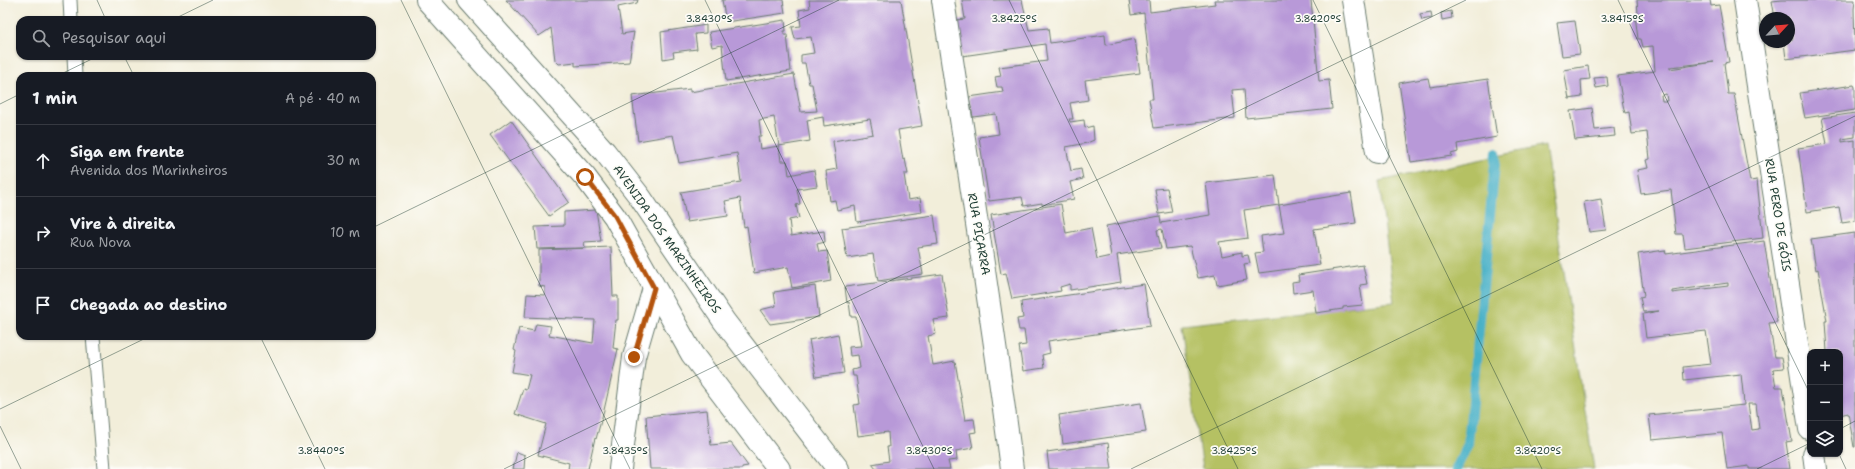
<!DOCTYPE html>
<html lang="pt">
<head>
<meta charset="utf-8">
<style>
  :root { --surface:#171b24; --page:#242831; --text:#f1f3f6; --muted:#9ea1a6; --line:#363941 }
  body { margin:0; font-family:"Shantell Sans",sans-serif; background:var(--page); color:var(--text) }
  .controls { position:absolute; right:12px; bottom:12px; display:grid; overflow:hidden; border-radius:8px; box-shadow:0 1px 3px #0004 }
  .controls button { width:36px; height:36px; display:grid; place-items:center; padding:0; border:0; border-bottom:1px solid var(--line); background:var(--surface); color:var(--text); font:20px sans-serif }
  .compass { position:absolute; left:1759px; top:12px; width:36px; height:36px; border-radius:50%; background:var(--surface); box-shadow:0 1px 3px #0004; rotate:64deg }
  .stop { position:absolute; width:12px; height:12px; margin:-9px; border:3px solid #b45309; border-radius:50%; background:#fff }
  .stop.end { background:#b45309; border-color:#fff; box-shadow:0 1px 4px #0008 }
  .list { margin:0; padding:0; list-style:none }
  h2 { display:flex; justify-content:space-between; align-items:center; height:52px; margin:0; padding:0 16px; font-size:17px }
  h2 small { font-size:13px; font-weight:400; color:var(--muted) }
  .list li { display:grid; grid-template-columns:26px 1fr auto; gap:12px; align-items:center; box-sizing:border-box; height:72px; padding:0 16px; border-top:1px solid var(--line) }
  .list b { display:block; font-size:15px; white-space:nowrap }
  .list p { margin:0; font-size:13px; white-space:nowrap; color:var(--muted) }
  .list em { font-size:13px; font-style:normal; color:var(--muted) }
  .icon { flex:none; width:22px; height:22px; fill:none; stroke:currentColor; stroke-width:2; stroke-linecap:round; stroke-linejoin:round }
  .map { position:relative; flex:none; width:1855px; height:469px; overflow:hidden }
  .search { position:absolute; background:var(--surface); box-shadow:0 1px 3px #0004; left:16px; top:16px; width:360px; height:44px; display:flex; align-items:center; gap:10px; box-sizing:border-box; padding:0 14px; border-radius:12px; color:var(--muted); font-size:15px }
  .panel { position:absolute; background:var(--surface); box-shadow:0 1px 3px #0004; left:16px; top:72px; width:360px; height:268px; border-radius:12px }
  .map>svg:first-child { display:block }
  .green { fill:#b5c163; stroke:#6a7f4c }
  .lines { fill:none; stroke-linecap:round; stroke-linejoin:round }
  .stream { stroke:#48b1c7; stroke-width:10 }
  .building { fill:#b899d8; fill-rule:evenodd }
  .lane-casing { stroke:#697b6e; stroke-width:15 }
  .street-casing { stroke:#697b6e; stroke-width:24 }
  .primary-casing { stroke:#697b6e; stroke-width:24 }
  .lane { stroke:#fff; stroke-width:13 }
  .street { stroke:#fff; stroke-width:22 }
  .primary { stroke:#fff; stroke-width:22 }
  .route { stroke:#b45309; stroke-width:5 }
  .ticks { fill:none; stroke:#1f3d34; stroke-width:1; stroke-opacity:0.45 }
  .labels { text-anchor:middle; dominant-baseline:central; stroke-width:3.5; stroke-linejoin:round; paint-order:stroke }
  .street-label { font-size:12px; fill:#1f3d34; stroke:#fdfcf7 }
  .ticks-label { font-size:10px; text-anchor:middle; fill:#1f3d34; stroke:#fdfcf7; stroke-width:3.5; stroke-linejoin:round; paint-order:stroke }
</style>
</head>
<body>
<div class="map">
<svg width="1855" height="469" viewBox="0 0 1855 469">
  <rect width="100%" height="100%" fill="#fdfcf7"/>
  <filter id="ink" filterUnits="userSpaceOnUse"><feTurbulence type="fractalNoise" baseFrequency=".025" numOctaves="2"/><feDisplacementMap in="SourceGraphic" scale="8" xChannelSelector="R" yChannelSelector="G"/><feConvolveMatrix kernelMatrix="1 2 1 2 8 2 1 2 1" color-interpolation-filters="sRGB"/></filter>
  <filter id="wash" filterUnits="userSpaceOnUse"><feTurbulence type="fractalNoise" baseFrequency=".012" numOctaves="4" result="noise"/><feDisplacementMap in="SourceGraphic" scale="16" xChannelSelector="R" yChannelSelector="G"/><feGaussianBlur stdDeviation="0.9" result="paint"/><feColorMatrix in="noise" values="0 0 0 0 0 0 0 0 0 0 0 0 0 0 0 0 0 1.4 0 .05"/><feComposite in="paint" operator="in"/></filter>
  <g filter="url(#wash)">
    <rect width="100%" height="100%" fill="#f2eeda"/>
    <path class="green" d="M1545,146L1594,469H1203L1182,325L1394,302L1379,181Z"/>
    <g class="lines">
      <path class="stream" d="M1456,469L1468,444L1496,153"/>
    </g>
    <g id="blocks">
      <path class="building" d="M506,0H638L637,3L618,7L622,34L634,32L629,62L575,66V62L559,64L555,60L551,28L539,36Z
        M722,0H783L785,13L726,22Z
        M809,0H901L922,126L898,130L903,160L905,159L908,174H904L908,200L920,198L922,212L857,222L855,206L837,210L835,200L830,201L826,171L837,169L833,141L873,134L870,119L824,126L823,117L807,120L810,141L779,146L781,161H787L789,175L814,170L817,186L797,189L800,204L796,205L799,218L789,220L791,236L824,231L825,242L817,244L819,252L827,251L831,281L792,288L788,267L754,273L747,226L744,227L740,198L725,201L728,216L687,222L681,192L741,182L737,153L679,163L673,135L638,141L632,96L690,89V92L794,74L801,112L817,111L812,84H809L805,63H801V55L814,53L811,37L795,39L792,27L801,26L799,10L810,8ZM774,117L779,146L760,149L758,136H761L759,120Z
        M962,0H1022L1029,30L1048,28L1050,43L1105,35L1106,45L1135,39L1140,73L1085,80L1088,100L1070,103L1073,119H1069L1070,122L1084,120L1085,128L1093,126L1094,140L1087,143L1066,147L1071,171L1081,169L1083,179L1070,182L1074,199L1042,205V203L1024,206L1022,197L989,201L979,137L999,134L996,114L973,117L969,97L1003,92L1002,87H997L995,77L1001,76L999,67L1047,61L1045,44L962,56L956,20L965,19Z
        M1129,0H1149L1150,12L1215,4L1214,0H1311L1319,81L1329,80L1332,109L1246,118L1244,89L1232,90L1235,118L1154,128L1149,99H1153L1144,13L1131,15Z
        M1637,0H1710L1711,6L1719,5L1729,62L1724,63L1728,94H1734L1750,181L1757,180L1763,238L1685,248L1683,234H1676L1671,190L1641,194L1637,170L1648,168L1646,160L1650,159L1647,132L1632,134L1629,112L1625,113L1623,105L1618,76L1655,71L1653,46L1643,47L1641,39H1638L1635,15L1638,14ZM1714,62L1670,69V67ZM1666,94L1667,101H1662L1661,95Z
        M1782,0H1855L1854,9L1855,50L1786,59L1784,42H1789V40L1793,39L1791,24H1789V18H1775L1772,1Z
        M1451,11L1452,18L1442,20L1441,13Z
        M1431,12L1432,18L1422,20L1420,14Z
        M785,20L786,31H784V35H787L791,71L726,81L722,45L712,47L709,32Z
        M1575,21L1580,54L1562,56L1557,23Z
        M706,25V33L695,34L697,49L673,52L674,57L663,59L661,32Z
        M1588,66L1590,79L1581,80L1582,97L1569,99L1564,70Z
        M1607,77L1608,86L1596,88L1594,78Z
        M1428,78L1430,87L1488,79L1497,137L1457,144L1458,152L1451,154L1452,156L1411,162L1399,83Z
        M1854,85L1855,87V110L1805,118L1800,93Z
        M1592,108L1595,130L1614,128L1615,136L1575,140L1570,111Z
        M1855,113V137L1842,139V142L1855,140V221L1842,223L1839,207L1807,212L1798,148L1827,144L1822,118Z
        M511,120L569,202L549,216L490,135Z
        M1275,175L1279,205L1351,193L1356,223L1314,229L1320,265L1259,273L1255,253L1263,252L1261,236L1284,233L1279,205L1244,210L1248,238L1219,242L1222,256L1242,252V256L1248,255L1250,263L1244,264L1247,280L1217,285L1215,275L1198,278L1190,246L1166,249L1162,229L1157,230L1161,248L1117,255L1121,282L1070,290V284L1060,287L1061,291L1012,299L1006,273L1001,274L991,215L1061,204L1066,233L1091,228L1097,259L1111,256L1106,226L1160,216L1161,223L1210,215L1206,183Z
        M1167,188L1172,212L1159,214L1155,189Z
        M1601,199L1606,230L1589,232L1584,202Z
        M596,210L601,241L584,242L585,248L537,249L535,227L564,226V212Z
        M934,215L938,244L918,247L923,274L878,281L873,254L847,258L842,228Z
        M1855,233V447H1854L1848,413L1840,415V352H1827L1825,321H1827L1818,269L1816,270L1811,239Z
        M1764,241L1777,322L1769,323L1775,357H1782L1784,368L1773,369L1776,387H1783L1785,400L1792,441L1786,442L1790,469H1749V466L1727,469L1722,433L1652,440L1649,415L1744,405L1743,393L1741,374L1684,380L1683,367L1711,364L1706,331L1646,338L1643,314L1659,311L1643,312L1640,297L1644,296L1638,254L1665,250L1666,254ZM1728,283V286L1672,293V291ZM1748,404H1756L1759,429L1752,430Z
        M611,247L613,296H618V320H616L613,348L618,349L604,410L596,439L595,438L588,469H568L569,463L538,455L546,424L515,414L523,389L526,390L530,375L512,372L516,351L514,350L519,328L534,331L536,324L551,326L549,335L593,343L595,320L525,317L527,294L545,295V287L539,286V250Z
        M1363,265L1367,284L1360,285L1363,305L1343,307V309L1316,313L1313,290L1293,293L1292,282L1299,281L1298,275Z
        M942,274L949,318L933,320L936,334L928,336L933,365L955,361L965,420L974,419L976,432L970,433L973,448L956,451L957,460L948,461L950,469H876L872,464L889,461L887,447H889L888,432L858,436L854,405L860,404L856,376H853L852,370L860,368L858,355L850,356L849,347L861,346L856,317H851L849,302L847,303L845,287Z
        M1144,284L1150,326L1048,341L1050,353L1042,355L1044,368L1023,371L1019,346L1026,345L1024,330H1019L1017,319L1023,318L1021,302Z
        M815,286L819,317L770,324L760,310L776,306L774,292Z
        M838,334L844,373L816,377L809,340Z
        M1141,403L1146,432L1063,444L1059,415Z
        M707,410L711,445L731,443L748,466L742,467V469H650L646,416Z
        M1108,443L1112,469H1049L1047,452Z
        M517,452L525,455L524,469H513Z"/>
    </g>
  </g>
  <g filter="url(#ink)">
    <use href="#blocks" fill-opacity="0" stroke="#697b6e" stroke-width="1"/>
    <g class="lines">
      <g class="lane-casing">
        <path id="lane" d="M70,0L71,20
          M74,56L75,76
          M93,336L104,469"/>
      </g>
      <g class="street-casing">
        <path id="street" d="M943,0C966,156 992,312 1012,469
          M1353,0L1377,152
          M1745,0L1810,429
          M1814,454L1816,469
          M620,469L634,357L654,288"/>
      </g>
      <g class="primary-casing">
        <path id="primary" d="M427,0L585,177L615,217L692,354L779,469
          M469,0L605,152L640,197L724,321L838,469"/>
      </g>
      <use href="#lane" class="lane"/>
      <use href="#street" class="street"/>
      <use href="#primary" class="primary"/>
    </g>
  </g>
  <g class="lines" filter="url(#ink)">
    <path class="route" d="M585,177L615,216L654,288L634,357"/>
  </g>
  <path class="ticks" d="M97,0L106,20M401,0L630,469M705,0L934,469M1009,0L1238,469M1313,0L1542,469M1618,0L1810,394M172,20L213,0M124,56L134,76M57,76L98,56M0,104L20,94M372,228L839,0M260,336L325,469M0,409L150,336M0,426L21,469M1840,429L1855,421M1839,454L1846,469M504,469L1466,0M1131,469L1855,116M1757,469L1810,443"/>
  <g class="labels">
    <g class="street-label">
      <text transform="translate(1778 215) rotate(81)">RUA PERO DE GÓIS</text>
      <text transform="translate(979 234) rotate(80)">RUA PIÇARRA</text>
      <text transform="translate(667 239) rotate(55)">AVENIDA DOS MARINHEIROS</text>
    </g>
  </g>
  <g class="ticks-label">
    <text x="709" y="22">3.8430°S</text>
    <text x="1014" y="22">3.8425°S</text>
    <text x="1318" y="22">3.8420°S</text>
    <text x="1622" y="22">3.8415°S</text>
    <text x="321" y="454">3.8440°S</text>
    <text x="625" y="454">3.8435°S</text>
    <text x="929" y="454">3.8430°S</text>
    <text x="1234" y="454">3.8425°S</text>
    <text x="1538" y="454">3.8420°S</text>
  </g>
</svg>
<div class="controls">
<button>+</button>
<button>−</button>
<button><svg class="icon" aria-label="layers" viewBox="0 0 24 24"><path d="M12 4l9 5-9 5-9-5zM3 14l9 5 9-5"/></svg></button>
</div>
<svg class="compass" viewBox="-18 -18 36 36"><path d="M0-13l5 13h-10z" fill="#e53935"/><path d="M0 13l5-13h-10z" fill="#9ea1a6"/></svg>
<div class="stop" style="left:585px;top:177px"></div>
<div class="stop end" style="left:634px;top:357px"></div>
<div class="search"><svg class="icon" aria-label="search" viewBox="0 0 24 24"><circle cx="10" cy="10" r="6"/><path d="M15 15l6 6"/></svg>Pesquisar aqui</div>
<section class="panel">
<h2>1 min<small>A pé · 40 m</small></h2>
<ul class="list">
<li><svg class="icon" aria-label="ahead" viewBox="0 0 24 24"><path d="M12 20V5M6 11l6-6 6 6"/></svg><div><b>Siga em frente</b><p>Avenida dos Marinheiros</p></div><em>30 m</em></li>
<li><svg class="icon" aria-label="right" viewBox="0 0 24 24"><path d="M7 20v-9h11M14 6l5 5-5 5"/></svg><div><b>Vire à direita</b><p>Rua Nova</p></div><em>10 m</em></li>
<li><svg class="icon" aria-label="arrive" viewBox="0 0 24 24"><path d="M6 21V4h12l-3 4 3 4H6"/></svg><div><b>Chegada ao destino</b></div></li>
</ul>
</section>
</div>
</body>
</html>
